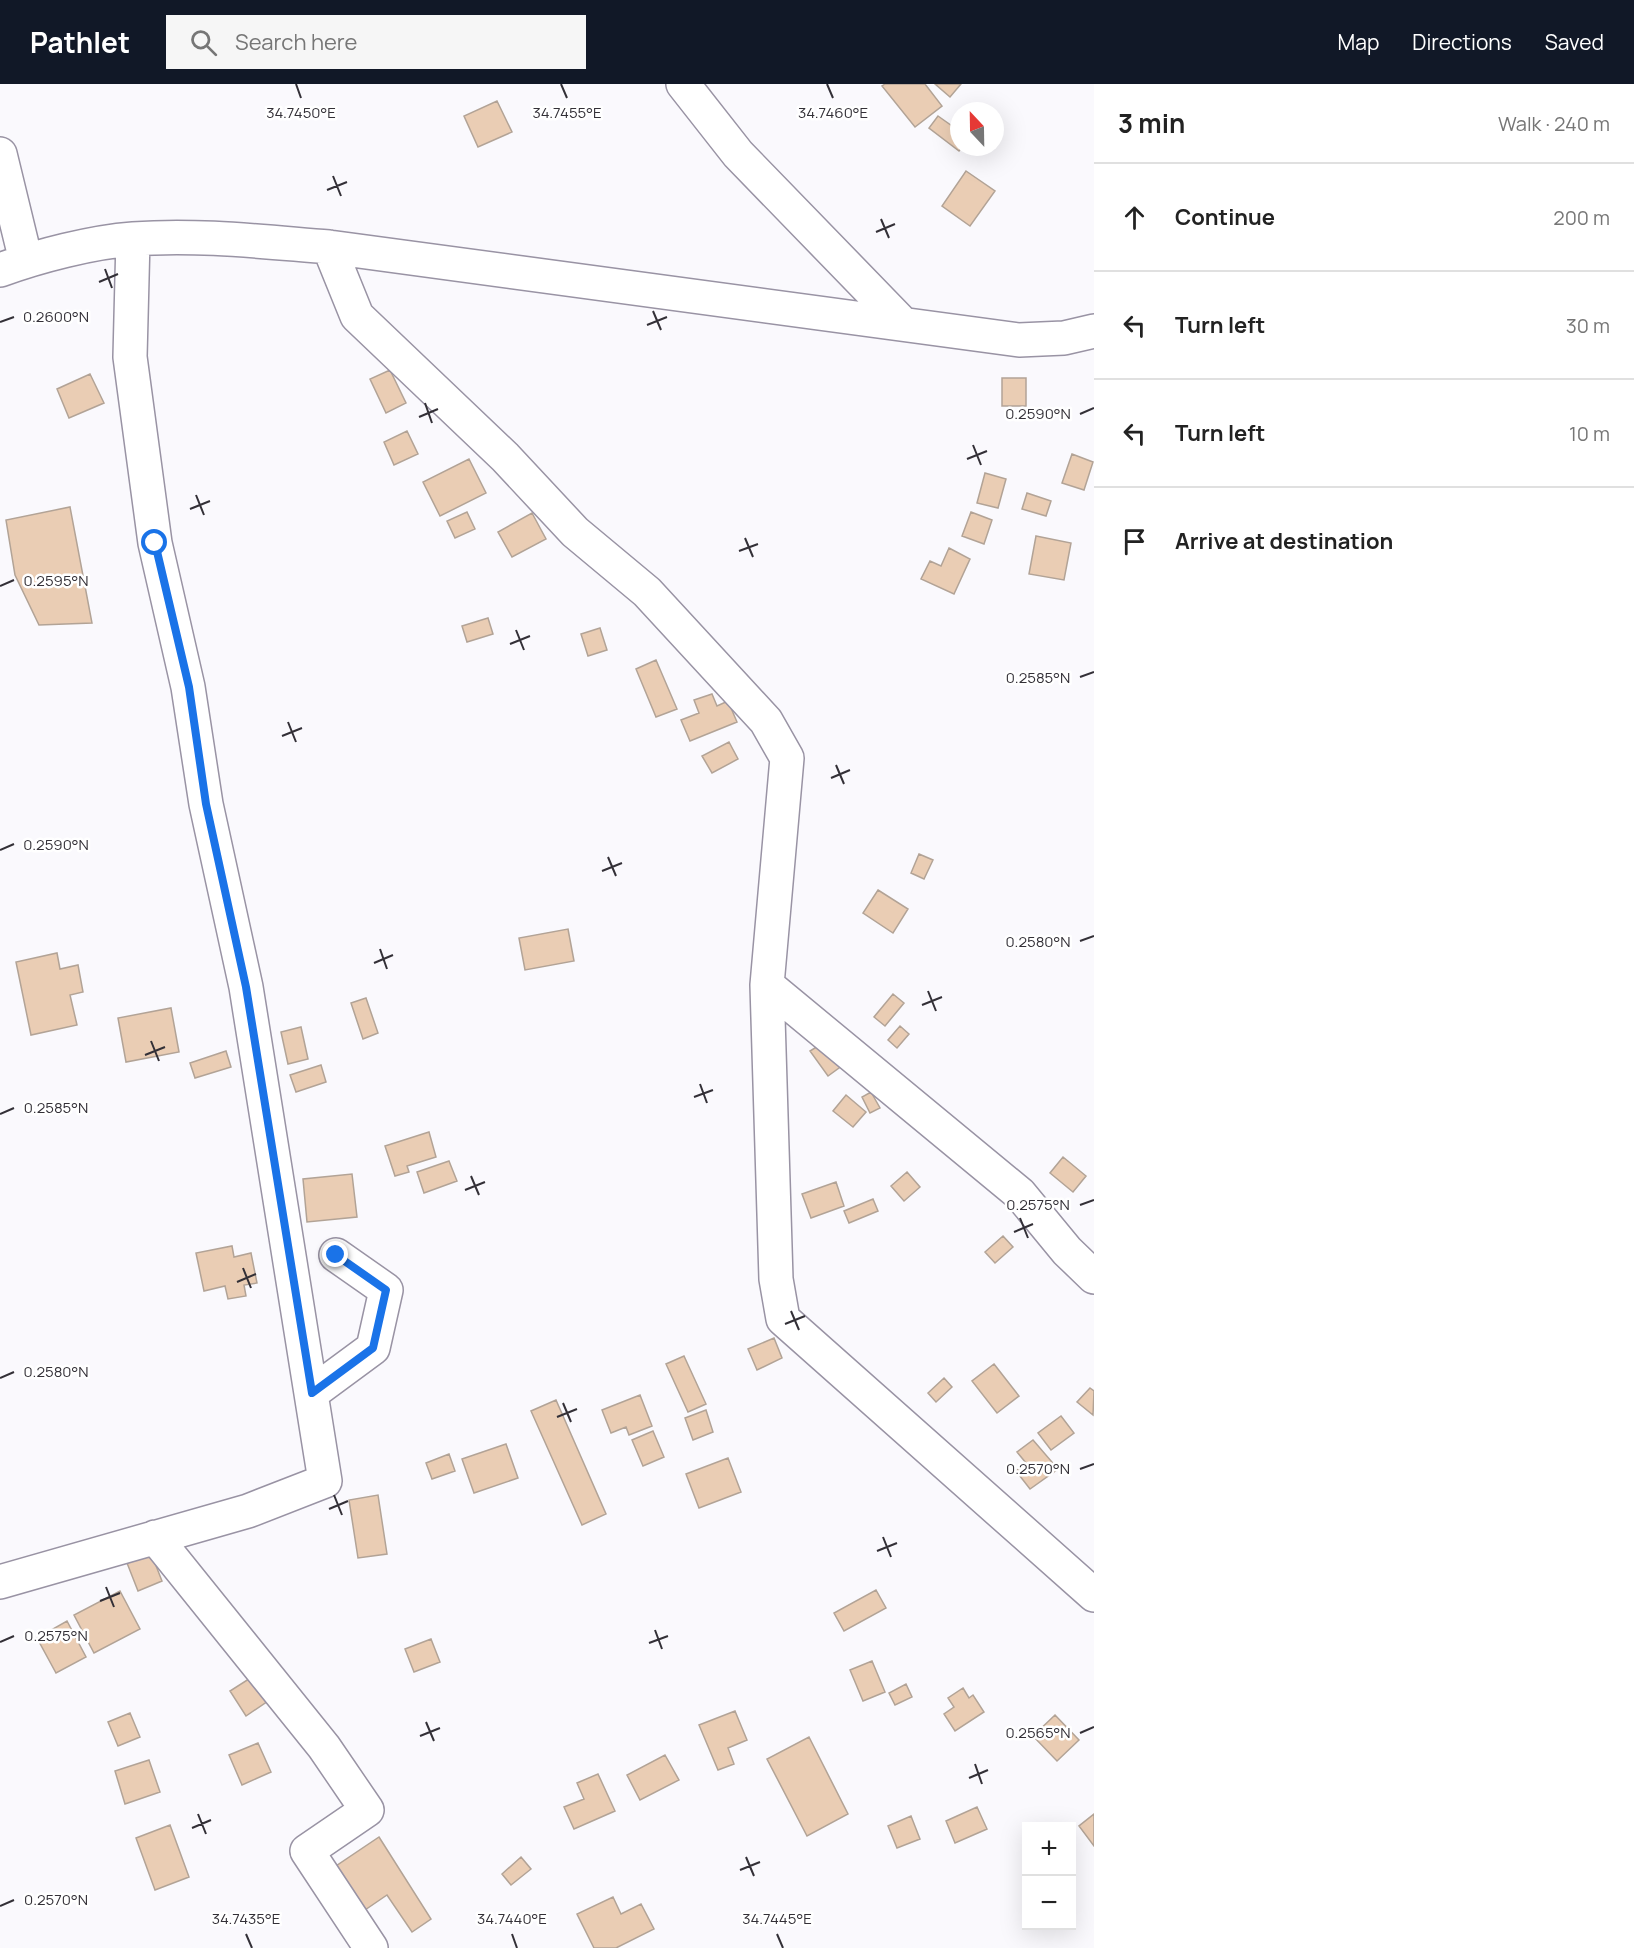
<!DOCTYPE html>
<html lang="en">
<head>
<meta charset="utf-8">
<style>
  :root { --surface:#fff; --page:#f6f6f6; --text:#222; --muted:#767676; --line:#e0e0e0; --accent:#111827 }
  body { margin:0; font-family:Manrope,sans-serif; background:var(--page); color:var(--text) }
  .controls { position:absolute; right:18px; bottom:18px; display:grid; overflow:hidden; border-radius:0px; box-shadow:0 6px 24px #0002 }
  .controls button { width:54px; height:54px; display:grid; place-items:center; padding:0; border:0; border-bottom:2px solid var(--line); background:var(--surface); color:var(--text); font:30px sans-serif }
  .compass { position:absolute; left:950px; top:18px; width:54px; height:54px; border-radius:50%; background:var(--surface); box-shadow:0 6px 24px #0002; rotate:338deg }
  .stop { position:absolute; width:18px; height:18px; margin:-14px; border:4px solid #1a73e8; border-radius:50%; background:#fff }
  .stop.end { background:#1a73e8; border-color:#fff; box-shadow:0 2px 6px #0008 }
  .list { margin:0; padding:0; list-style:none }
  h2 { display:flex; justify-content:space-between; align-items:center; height:78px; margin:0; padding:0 24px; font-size:26px }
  h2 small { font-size:20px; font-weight:400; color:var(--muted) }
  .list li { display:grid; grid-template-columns:39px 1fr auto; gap:18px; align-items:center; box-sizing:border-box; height:108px; padding:0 24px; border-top:2px solid var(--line) }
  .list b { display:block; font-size:22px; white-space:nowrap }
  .list em { font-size:20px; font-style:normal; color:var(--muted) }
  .icon { flex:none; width:33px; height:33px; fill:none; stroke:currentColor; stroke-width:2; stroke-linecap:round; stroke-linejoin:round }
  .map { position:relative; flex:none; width:1094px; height:1864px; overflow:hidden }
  header { display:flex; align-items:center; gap:36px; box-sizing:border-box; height:84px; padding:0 30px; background:var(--accent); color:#fff }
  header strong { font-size:28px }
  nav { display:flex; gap:33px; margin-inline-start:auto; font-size:21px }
  .search { width:420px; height:54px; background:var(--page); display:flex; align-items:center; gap:15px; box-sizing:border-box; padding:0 21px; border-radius:0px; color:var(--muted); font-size:22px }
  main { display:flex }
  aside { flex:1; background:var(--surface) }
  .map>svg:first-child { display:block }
  .building { fill:#eacdb4; stroke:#b2a396; stroke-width:1.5 }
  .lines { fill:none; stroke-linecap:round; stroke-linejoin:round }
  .minor-casing { stroke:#9993a4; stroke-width:36 }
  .minor { stroke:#fff; stroke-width:33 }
  .route { stroke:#1a73e8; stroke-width:8 }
  .ticks { fill:none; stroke:#333037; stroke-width:2 }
  .ticks-label { font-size:15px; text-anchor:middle; fill:#333037; stroke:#fff; stroke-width:5; stroke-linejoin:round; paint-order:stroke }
</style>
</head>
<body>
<header>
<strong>Pathlet</strong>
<div class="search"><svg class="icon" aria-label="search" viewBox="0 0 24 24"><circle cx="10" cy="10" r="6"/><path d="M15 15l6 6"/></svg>Search here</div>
<nav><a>Map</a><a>Directions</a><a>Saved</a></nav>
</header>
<main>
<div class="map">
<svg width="1094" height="1864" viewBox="0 0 1094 1864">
  <rect width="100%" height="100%" fill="#faf9fd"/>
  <path class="building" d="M885,0H925L942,22L915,43L882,2Z
    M935,0H961L950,13Z
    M497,17L512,48L478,63L464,32Z
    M938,32L959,47V63H962L959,67L929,44Z
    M966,87L995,107L970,142L942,122Z
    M390,286L406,319L386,329L370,295Z
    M90,290L104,319L69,334L57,305Z
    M1002,294H1026V322H1002Z
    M407,347L418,370L394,381L384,358Z
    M1072,370L1093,378L1084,406L1062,399Z
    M469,375L486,409L440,432L423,398Z
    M985,389L1006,395L998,424L977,419Z
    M1027,409L1051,417L1046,432L1022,425Z
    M70,423L92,539L39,541L15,491L6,436Z
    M467,428L475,445L455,454L447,437Z
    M971,428L992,436L984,460L962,452Z
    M532,429L546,455L512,473L498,448Z
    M1036,452L1071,459L1064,496L1029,490Z
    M949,464L970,475L954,510L921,495L930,477L941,482Z
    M488,534L493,550L467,558L462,542Z
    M600,544L607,566L588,572L581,550Z
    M656,576L677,625L656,633L636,585Z
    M712,610L717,622L728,617L737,638L690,657L681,636L699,629L694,616Z
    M729,658L738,675L712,689L702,672Z
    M919,770L933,776L924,795L911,789Z
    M878,806L908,825L893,849L863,829Z
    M568,845L574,877L525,886L519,854Z
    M57,869L60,885L78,881L83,908L70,911L77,941L31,951L16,878Z
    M893,910L904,919L885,942L874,933Z
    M366,914L378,949L363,955L351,919Z
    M171,924L179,968L126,978L118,934Z
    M900,942L909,950L897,964L888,956Z
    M301,943L308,975L288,980L281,948Z
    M826,957L843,981L828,992L810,967Z
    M226,967L231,983L195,994L190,979Z
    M321,981L326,998L296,1008L290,991Z
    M871,1008L880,1024L870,1029L862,1013Z
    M846,1011L866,1028L853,1043L833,1027Z
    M429,1048L436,1073L407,1082L409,1088L395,1092L385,1062Z
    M1063,1073L1086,1092L1073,1108L1050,1089Z
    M449,1077L457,1097L424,1109L417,1088Z
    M907,1088L920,1103L904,1117L891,1102Z
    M352,1090L357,1133L307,1138L303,1095Z
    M836,1098L844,1122L811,1134L802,1110Z
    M873,1115L878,1127L849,1139L844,1127Z
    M1003,1152L1013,1163L995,1179L985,1168Z
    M232,1162L234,1173L251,1169L257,1199L244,1201L246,1212L228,1215L225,1202L204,1207L196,1169Z
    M774,1254L782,1274L757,1286L748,1265Z
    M684,1272L706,1320L688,1328L666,1280Z
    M994,1280L1019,1312L997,1329L972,1297Z
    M944,1294L952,1303L936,1318L928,1309Z
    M1090,1304L1094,1307L1093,1331L1077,1318Z
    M640,1311L652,1342L629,1351L626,1343L611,1349L602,1326Z
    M556,1316L606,1430L582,1441L531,1327Z
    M706,1326L713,1348L693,1356L685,1334Z
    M1061,1332L1074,1349L1051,1366L1038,1349Z
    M653,1347L664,1373L643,1382L632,1356Z
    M1033,1356L1058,1385L1030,1405L1016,1387L1026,1379L1017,1368Z
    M506,1360L518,1394L474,1409L462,1375Z
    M449,1370L455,1387L432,1395L426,1379Z
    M728,1374L741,1408L699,1424L686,1390Z
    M378,1411L387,1470L358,1474L349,1416Z
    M151,1469L162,1497L138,1507L127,1479Z
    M876,1506L886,1524L844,1547L834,1529Z
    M120,1507L140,1545L94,1569L74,1531Z
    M67,1537L86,1573L56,1589L37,1554Z
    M431,1555L440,1578L414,1588L405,1565Z
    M872,1577L885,1608L863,1617L850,1586Z
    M255,1591L271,1615L246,1632L230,1607Z
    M906,1600L912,1613L895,1621L889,1609Z
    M963,1604L969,1614L973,1611L984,1628L955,1647L944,1630L954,1623L948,1614Z
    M735,1627L747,1656L728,1664L734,1680L718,1686L699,1641Z
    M130,1629L140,1653L118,1662L108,1638Z
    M1055,1631L1079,1656L1057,1677L1033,1652Z
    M809,1653L848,1730L807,1752L767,1675Z
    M258,1659L271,1688L242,1701L229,1671Z
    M665,1671L679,1696L640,1716L627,1691Z
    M149,1676L160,1708L125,1720L115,1687Z
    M598,1690L615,1727L574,1745L564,1723L584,1715L577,1699Z
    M977,1723L987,1745L955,1759L946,1737Z
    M1094,1730V1762L1079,1742Z
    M911,1732L920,1755L897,1764L888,1742Z
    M170,1741L189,1793L155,1806L136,1754Z
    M379,1753L431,1835L412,1848L387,1811L362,1828L333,1784Z
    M521,1773L531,1785L511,1801L502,1790Z
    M613,1813L621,1830L641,1820L654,1845L616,1864H594L577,1830Z"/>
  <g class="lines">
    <g class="minor-casing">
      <path id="minor" d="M683,0L738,70L902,239
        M0,70L26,177
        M329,163L357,232L505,373L575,448L647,508L766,637L787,674L767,901L776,1195L783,1235L1094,1511
        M0,186C38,172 92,158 133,155C198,150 265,158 329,163L1019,256L1064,254L1094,247
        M767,901L1020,1110L1067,1167L1094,1193
        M312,1309L373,1264L386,1206L336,1171
        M155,1453L324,1663L367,1726L307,1767L371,1864
        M0,1498L248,1427L325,1397L246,903L206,720L188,603L155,459L130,273L133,155"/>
    </g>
    <use href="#minor" class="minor"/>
  </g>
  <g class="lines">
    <path class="route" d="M155,459L189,603L206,720L246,903L312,1309L373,1264L386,1206L336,1171"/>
  </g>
  <path class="ticks" d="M296,0L301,14M561,0L567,14M827,0L833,14M333,92L341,112M327,106L347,98M881,135L889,154M876,148L895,140M105,185L112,204M99,198L118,190M653,227L661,246M0,238L14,233M647,241L667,233M425,319L432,339M1080,330L1094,324M419,333L438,325M973,361L981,381M967,375L987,367M196,411L204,431M190,425L210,417M745,454L753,473M739,467L758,460M0,502L14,496M516,546L524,566M510,560L530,552M1080,593L1094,588M288,638L296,658M282,652L302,644M836,681L844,700M831,694L850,686M0,766L14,760M608,773L616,792M602,787L622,779M1080,857L1094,852M380,865L387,885M374,879L393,871M928,907L936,927M922,921L942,913M151,957L159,977M145,971L165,963M700,1000L707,1019M694,1013L713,1006M0,1030L14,1024M471,1092L479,1111M465,1106L485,1098M1080,1121L1094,1116M1020,1134L1028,1154M1014,1148L1033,1140M243,1184L251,1204M237,1198L256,1190M791,1227L799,1246M785,1240L805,1232M0,1294L14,1288M563,1319L571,1338M557,1333L577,1325M1080,1385L1094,1380M334,1411L342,1431M329,1425L348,1417M883,1453L891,1473M877,1467L897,1459M106,1503L114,1523M100,1517L120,1509M655,1546L662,1565M0,1558L14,1552M649,1559L668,1552M426,1638L434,1657M1080,1649L1094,1643M420,1652L440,1644M975,1680L982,1700M969,1694L988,1686M198,1730L206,1750M192,1744L211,1736M746,1773L754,1792M740,1786L760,1778M0,1822L14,1816M246,1850L252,1864M512,1850L517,1864M777,1850L783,1864"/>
  <g class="ticks-label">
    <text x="301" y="34">34.7450°E</text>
    <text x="567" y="34">34.7455°E</text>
    <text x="833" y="34">34.7460°E</text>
    <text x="56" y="238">0.2600°N</text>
    <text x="1038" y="335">0.2590°N</text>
    <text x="56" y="502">0.2595°N</text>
    <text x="1038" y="599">0.2585°N</text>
    <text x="56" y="766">0.2590°N</text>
    <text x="1038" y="863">0.2580°N</text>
    <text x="56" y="1029">0.2585°N</text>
    <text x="1038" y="1126">0.2575°N</text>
    <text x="56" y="1293">0.2580°N</text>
    <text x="1038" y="1390">0.2570°N</text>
    <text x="56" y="1557">0.2575°N</text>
    <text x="1038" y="1654">0.2565°N</text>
    <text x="56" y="1821">0.2570°N</text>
    <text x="246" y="1840">34.7435°E</text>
    <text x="512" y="1840">34.7440°E</text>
    <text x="777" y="1840">34.7445°E</text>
  </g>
</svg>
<div class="controls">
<button>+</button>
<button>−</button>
</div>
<svg class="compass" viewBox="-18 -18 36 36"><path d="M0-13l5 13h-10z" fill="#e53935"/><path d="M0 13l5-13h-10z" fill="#767676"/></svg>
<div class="stop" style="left:155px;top:459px"></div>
<div class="stop end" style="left:336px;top:1171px"></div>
</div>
<aside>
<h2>3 min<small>Walk · 240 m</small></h2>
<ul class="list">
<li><svg class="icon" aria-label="ahead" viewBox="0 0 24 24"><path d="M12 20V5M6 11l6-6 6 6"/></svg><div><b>Continue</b></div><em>200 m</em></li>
<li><svg class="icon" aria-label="left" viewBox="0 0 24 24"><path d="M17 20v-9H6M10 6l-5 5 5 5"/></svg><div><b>Turn left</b></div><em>30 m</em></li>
<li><svg class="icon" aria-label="left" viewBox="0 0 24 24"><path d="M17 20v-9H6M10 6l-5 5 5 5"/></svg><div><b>Turn left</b></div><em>10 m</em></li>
<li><svg class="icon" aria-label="arrive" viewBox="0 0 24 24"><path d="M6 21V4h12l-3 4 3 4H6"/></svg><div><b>Arrive at destination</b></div></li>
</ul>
</aside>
</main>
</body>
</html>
